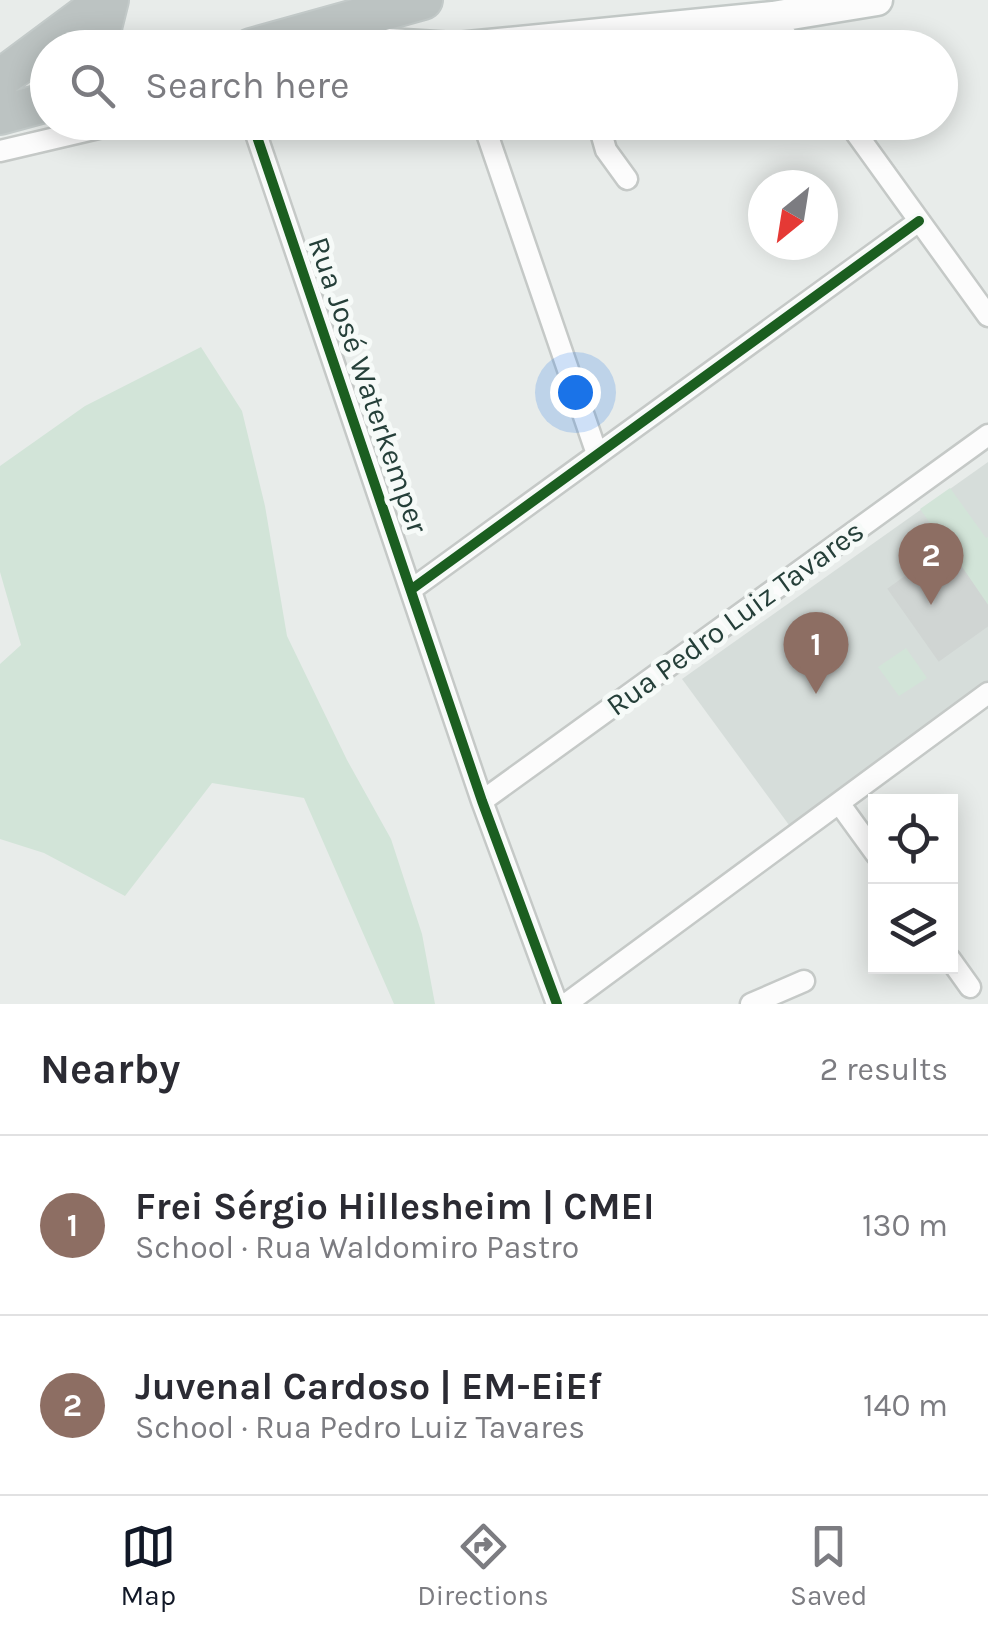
<!DOCTYPE html>
<html lang="en">
<head>
<meta charset="utf-8">
<style>
  :root { --surface:#fff; --page:#f7f7f7; --text:#2b2b33; --muted:#7c7c81; --line:#e1e1e2; --accent:#111827 }
  body { margin:0; font-family:Karla,sans-serif; background:var(--page); color:var(--text) }
  .controls { position:absolute; right:30px; bottom:30px; display:grid; overflow:hidden; border-radius:0px; box-shadow:0 5px 25px #0003 }
  .controls button { width:90px; height:90px; display:grid; place-items:center; padding:0; border:0; border-bottom:2px solid var(--line); background:var(--surface); color:var(--text); font:50px sans-serif }
  .compass { position:absolute; left:748px; top:170px; width:90px; height:90px; border-radius:50%; background:var(--surface); box-shadow:0 5px 25px #0003; rotate:210deg }
  .you { position:absolute; left:575px; top:392px; width:35px; height:35px; margin:-25px; border:8px solid #fff; border-radius:50%; background:#1a73e8; box-shadow:0 0 0 15px #1a73e833 }
  .badge { display:grid; place-items:center; width:65px; height:65px; border-radius:50%; background:var(--accent); color:#fff; font-size:32px; font-weight:700 }
  .pin { position:absolute; translate:-50% -82px; filter:drop-shadow(0 2px 5px #0008) }
  .pin::after { content:''; position:absolute; top:52px; width:35px; height:30px; background:inherit; clip-path:polygon(0 0,100% 0,50% 100%) }
  .list { margin:0; padding:0; list-style:none }
  h2 { display:flex; justify-content:space-between; align-items:center; height:130px; margin:0; padding:0 40px; font-size:42px }
  h2 small { font-size:32px; font-weight:400; color:var(--muted) }
  .list li { display:grid; grid-template-columns:65px 1fr auto; gap:30px; align-items:center; box-sizing:border-box; height:180px; padding:0 40px; border-top:2px solid var(--line) }
  .list b { display:block; font-size:38px; white-space:nowrap }
  .list p { margin:0; font-size:32px; white-space:nowrap; color:var(--muted) }
  .list em { font-size:32px; font-style:normal; color:var(--muted) }
  .icon { flex:none; width:55px; height:55px; fill:none; stroke:currentColor; stroke-width:2; stroke-linecap:round; stroke-linejoin:round }
  .map { position:relative; flex:none; width:988px; height:1004px; overflow:hidden }
  .search { position:absolute; background:var(--surface); box-shadow:0 5px 25px #0003; left:30px; right:30px; top:30px; height:110px; display:flex; align-items:center; gap:25px; box-sizing:border-box; padding:0 35px; border-radius:55px; color:var(--muted); font-size:38px }
  .sheet { height:490px; background:var(--surface) }
  nav { display:flex; justify-content:space-around; align-items:center; box-sizing:border-box; height:140px; border-top:2px solid var(--line); background:var(--surface); font-size:28px; color:var(--muted) }
  nav a { display:grid; justify-items:center; gap:5px }
  nav .on { color:var(--accent) }
  .map>svg:first-child { display:block }
  .built { fill:#d6ddda }
  .green { fill:#d2e4d8 }
  .building { fill:#d0d5d3; stroke:#d0d5d3; stroke-width:2.5 }
  .lines { fill:none; stroke-linecap:round; stroke-linejoin:round }
  .street-casing { stroke:#c5c9c7; stroke-width:25 }
  .secondary-casing { stroke:#c3c9c7; stroke-width:35 }
  .highway-casing { stroke:#c3cac9; stroke-width:42 }
  .street { stroke:#fcfcfc; stroke-width:20 }
  .secondary { stroke:#fcfcfc; stroke-width:30 }
  .highway { stroke:#bcc3c2; stroke-width:38 }
  .cycleway-casing { stroke:#f6faf8; stroke-width:16 }
  .cycleway { stroke:#1b5e20; stroke-width:10 }
  .labels { text-anchor:middle; dominant-baseline:central; stroke-width:10; stroke-linejoin:round; paint-order:stroke }
  .street-label { font-size:30px; fill:#253f39; stroke:#f6faf8 }
</style>
</head>
<body>
<div class="map">
<svg width="988" height="1004" viewBox="0 0 988 1004">
  <rect width="100%" height="100%" fill="#e8ecea"/>
  <path class="built" d="M988,462V683L899,749L789,825L682,679Z"/>
  <path class="green" d="M201,347L242,411L265,506L287,636L347,760L391,839L422,934L435,1004H394L304,798L212,783L125,896L44,853L0,839V664L21,645L0,572V466L85,406Z
    M950,488L986,538L988,537V605L920,509Z
    M906,648L927,678L899,696L878,667Z"/>
  <path class="building" d="M947,547L988,607V625L939,660L889,589Z"/>
  <g class="lines">
    <g class="street-casing">
      <path id="street" d="M773,17L795,48
        M252,122L482,801L557,1004
        M483,122L597,454
        M598,122L606,150L627,179
        M848,122L988,316
        M0,151L111,125L132,122
        M412,589L919,221
        M482,801L988,435
        M839,803L876,854
        M950,959L970,987
        M566,1004L988,693
        M751,1004L804,981"/>
    </g>
    <g class="secondary-casing">
      <path id="secondary" d="M307,39L453,48
        M458,48L773,17L877,0"/>
    </g>
    <g class="highway-casing">
      <path id="highway" d="M109,0L101,32L109,48
        M251,48L423,0
        M0,79L106,0
        M0,115L48,102"/>
    </g>
    <use href="#street" class="street"/>
    <use href="#secondary" class="secondary"/>
    <use href="#highway" class="highway"/>
    <g class="cycleway-casing">
      <path id="cycleway" d="M252,122L482,801L557,1004
        M412,589L919,221"/>
    </g>
    <use href="#cycleway" class="cycleway"/>
  </g>
  <g class="labels">
    <g class="street-label">
      <text transform="translate(368 385) rotate(71)">Rua José Waterkemper</text>
      <text transform="translate(735 618) rotate(-36)">Rua Pedro Luiz Tavares</text>
    </g>
  </g>
</svg>
<div class="controls">
<button><svg class="icon" aria-label="locate" viewBox="0 0 24 24"><circle cx="12" cy="12" r="6"/><path d="M12 2v4M12 18v4M2 12h4M18 12h4"/></svg></button>
<button><svg class="icon" aria-label="layers" viewBox="0 0 24 24"><path d="M12 4l9 5-9 5-9-5zM3 14l9 5 9-5"/></svg></button>
</div>
<svg class="compass" viewBox="-18 -18 36 36"><path d="M0-13l5 13h-10z" fill="#e53935"/><path d="M0 13l5-13h-10z" fill="#7c7c81"/></svg>
<div class="you"></div>
<div class="pin badge" style="left:816px;top:694px;background:#8d6e63">1</div>
<div class="pin badge" style="left:931px;top:605px;background:#8d6e63">2</div>
<div class="search"><svg class="icon" aria-label="search" viewBox="0 0 24 24"><circle cx="10" cy="10" r="6"/><path d="M15 15l6 6"/></svg>Search here</div>
</div>
<section class="sheet">
<h2>Nearby<small>2 results</small></h2>
<ul class="list">
<li><span class="badge" style="background:#8d6e63">1</span><div><b>Frei Sérgio Hillesheim | CMEI</b><p>School · Rua Waldomiro Pastro</p></div><em>130 m</em></li>
<li><span class="badge" style="background:#8d6e63">2</span><div><b>Juvenal Cardoso | EM-EiEf</b><p>School · Rua Pedro Luiz Tavares</p></div><em>140 m</em></li>
</ul>
</section>
<nav>
<a class="on"><svg class="icon" aria-label="map" viewBox="0 0 24 24"><path d="M3 6l6-2 6 2 6-2v14l-6 2-6-2-6 2zM9 4v14M15 6v14"/></svg>Map</a>
<a><svg class="icon" aria-label="directions" viewBox="0 0 24 24"><path d="M12 3l9 9-9 9-9-9zM9 14v-3h6M13 9l2 2-2 2"/></svg>Directions</a>
<a><svg class="icon" aria-label="saved" viewBox="0 0 24 24"><path d="M7 4h10v16l-5-4-5 4z"/></svg>Saved</a>
</nav>
</body>
</html>
